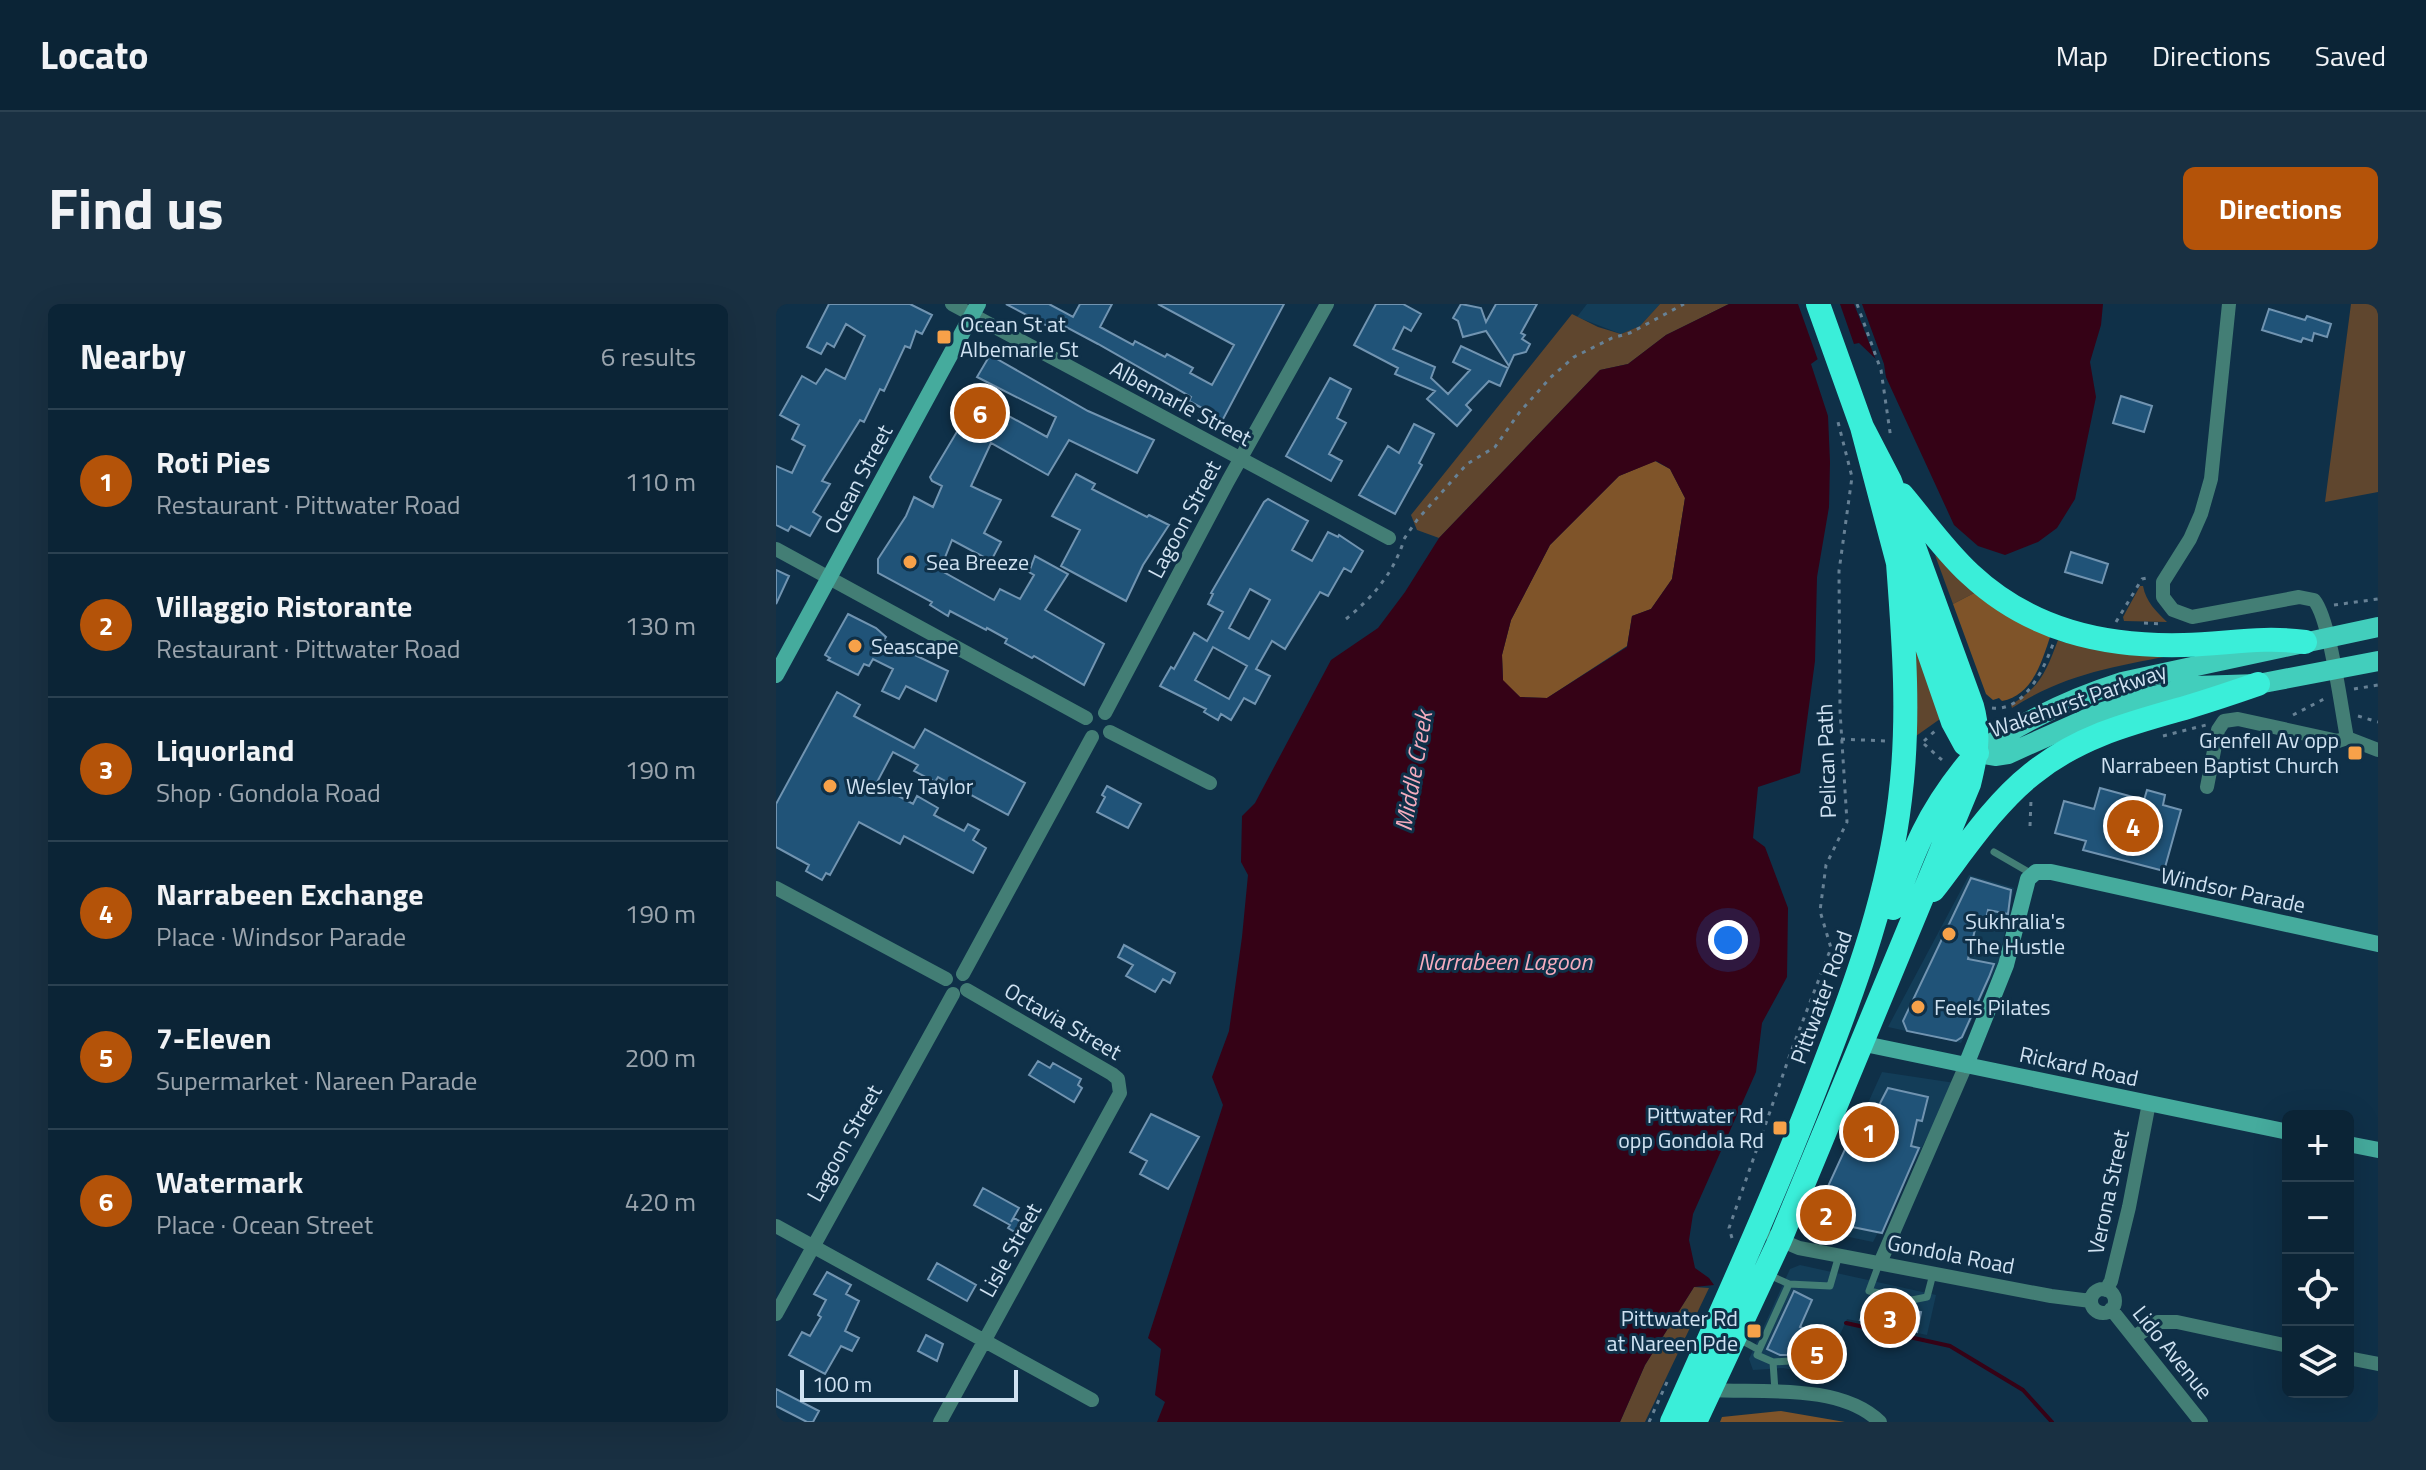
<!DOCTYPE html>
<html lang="en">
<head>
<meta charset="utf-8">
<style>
  :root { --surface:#0b2436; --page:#193042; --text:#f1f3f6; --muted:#9aa4ad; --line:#2b4151; --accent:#b45309 }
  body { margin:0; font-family:"Titillium Web",sans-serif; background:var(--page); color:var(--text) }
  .controls { position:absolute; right:24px; bottom:24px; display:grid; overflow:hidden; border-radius:12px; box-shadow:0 8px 32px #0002 }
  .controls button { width:72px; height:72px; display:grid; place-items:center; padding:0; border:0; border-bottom:2px solid var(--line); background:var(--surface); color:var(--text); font:40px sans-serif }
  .scale { position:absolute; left:24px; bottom:20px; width:218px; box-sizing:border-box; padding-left:8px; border:4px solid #d0e2f2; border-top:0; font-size:22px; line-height:28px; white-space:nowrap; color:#d0e2f2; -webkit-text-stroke:6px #0f3048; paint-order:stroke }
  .you { position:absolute; left:952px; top:636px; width:28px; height:28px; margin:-20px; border:6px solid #fff; border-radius:50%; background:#1a73e8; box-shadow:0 0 0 12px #1a73e833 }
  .badge { display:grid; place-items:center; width:52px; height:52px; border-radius:50%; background:var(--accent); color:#fff; font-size:26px; font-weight:700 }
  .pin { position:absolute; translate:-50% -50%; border:4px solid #fff; box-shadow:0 2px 8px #0006 }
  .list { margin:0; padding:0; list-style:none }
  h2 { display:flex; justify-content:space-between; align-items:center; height:104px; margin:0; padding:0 32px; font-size:34px }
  h2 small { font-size:26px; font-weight:400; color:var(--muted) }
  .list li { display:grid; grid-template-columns:52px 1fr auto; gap:24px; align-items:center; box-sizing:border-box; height:144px; padding:0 32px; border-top:2px solid var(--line) }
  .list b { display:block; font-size:30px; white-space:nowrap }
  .list p { margin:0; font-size:26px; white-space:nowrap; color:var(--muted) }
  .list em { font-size:26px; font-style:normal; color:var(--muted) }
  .icon { flex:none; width:44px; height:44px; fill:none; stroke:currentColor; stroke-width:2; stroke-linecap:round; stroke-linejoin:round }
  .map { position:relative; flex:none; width:1602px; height:1118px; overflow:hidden; border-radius:12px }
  header { display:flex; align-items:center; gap:48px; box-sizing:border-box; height:112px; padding:0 40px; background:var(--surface); border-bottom:2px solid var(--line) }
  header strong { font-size:38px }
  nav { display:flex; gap:44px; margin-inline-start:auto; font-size:28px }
  .intro { display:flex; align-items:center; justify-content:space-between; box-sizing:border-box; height:192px; padding:0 48px }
  h1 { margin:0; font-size:56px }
  .button { padding:20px 36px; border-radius:12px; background:var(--accent); color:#fff; font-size:28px; font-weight:700 }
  main { display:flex; gap:48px; padding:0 48px }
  aside { flex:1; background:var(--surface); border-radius:12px; box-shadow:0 8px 32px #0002 }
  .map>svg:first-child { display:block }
  .built { fill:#133d58 }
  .green { fill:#5f462e }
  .forest { fill:#7f5429 }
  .water { fill:#350216; fill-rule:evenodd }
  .pier { fill:#0f3048 }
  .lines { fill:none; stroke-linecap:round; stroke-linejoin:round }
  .stream { stroke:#350216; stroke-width:4 }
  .building { fill:#205378; stroke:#7194b1; stroke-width:2; fill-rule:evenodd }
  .path { stroke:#678195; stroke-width:3; stroke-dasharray:4 6; stroke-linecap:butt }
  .lane { stroke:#437e75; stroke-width:7 }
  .street { stroke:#437e75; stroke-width:14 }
  .secondary { stroke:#45ab9d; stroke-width:16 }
  .primary { stroke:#42cebc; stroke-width:20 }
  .highway { stroke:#3aeed9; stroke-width:24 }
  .poi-dot { fill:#f7a149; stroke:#0f3048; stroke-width:3 }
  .labels { text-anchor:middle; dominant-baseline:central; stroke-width:6; stroke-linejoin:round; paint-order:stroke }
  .poi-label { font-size:22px; fill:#d0e2f2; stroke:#0f3048; text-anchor:start }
  .street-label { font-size:22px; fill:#d0e2f2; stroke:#0f3048 }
  .water-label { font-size:24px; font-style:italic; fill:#f5acbe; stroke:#0f3048 }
</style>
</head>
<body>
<header>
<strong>Locato</strong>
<nav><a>Map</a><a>Directions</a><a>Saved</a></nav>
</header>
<div class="intro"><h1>Find us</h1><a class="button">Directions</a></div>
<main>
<aside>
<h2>Nearby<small>6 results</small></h2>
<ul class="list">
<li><span class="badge">1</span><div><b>Roti Pies</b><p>Restaurant · Pittwater Road</p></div><em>110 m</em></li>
<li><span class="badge">2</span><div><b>Villaggio Ristorante</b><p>Restaurant · Pittwater Road</p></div><em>130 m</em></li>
<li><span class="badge">3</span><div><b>Liquorland</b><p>Shop · Gondola Road</p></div><em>190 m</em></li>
<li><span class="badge">4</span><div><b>Narrabeen Exchange</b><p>Place · Windsor Parade</p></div><em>190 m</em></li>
<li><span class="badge">5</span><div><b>7-Eleven</b><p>Supermarket · Nareen Parade</p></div><em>200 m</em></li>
<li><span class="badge">6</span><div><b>Watermark</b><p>Place · Ocean Street</p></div><em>420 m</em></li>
</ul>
</aside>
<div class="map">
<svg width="1602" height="1118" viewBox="0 0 1602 1118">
  <rect width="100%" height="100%" fill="#0f3048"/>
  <path class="built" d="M811,0H884L864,22L845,30L801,13Z
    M1193,571L1238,584L1223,657L1185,739L1112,723Z
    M1106,768L1179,779L1097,938L1035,925Z
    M1024,961L1160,991L1151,1031L1071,1015L1046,1071L1007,1064L977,1066L973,1055L1014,965Z"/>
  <path class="green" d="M884,0H953L890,31L852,60L824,66L663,234L641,226L635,211L796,10L822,23L845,30L864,22Z
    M1575,0H1602V188L1549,198Z
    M1159,251L1202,287L1177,300Z
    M1364,282H1367C1370,298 1380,307 1391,318L1348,317L1347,313Z
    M1136,321L1164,415L1140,432Z
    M1282,336L1287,338L1403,350C1342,362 1290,369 1236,404L1235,401C1264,383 1270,368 1282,336Z
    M918,983L933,984L869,1118H844L869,1061Z"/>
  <path class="forest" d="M879,157L894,165L909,194L896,275L875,305L856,312L851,342L771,394L744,393L727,377L726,351L735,316L774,241L843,172Z
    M1202,287L1275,330C1266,357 1257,391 1226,397L1223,394L1217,396L1210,390L1177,300Z
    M1005,1107L1069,1118H944L946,1113Z"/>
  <path class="water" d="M953,0H1327L1325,21L1314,58L1320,93L1299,195L1281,224L1262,238L1229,251L1202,242L1178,221L1103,58L1083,39L1057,44L1035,60L1052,112L1054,158L1053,203L1041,273L1039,357L1024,469L982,483L977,534L989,543L1012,604L1011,673L986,719L980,768L917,910L913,936L919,964L933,974L938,981L918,983L869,1061L844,1118H381L389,1098L379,1091L385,1045L372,1034L447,801L436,773L453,727L466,633L472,571L465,558L466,512L479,499L555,356L602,324L629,288L663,234L824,66L852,60L890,31ZM880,157L894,165L909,194L896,275L875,305L856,312L851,343L771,394L744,393L727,376L726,351L735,316L774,241L843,172Z"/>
  <path class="pier" d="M1022,0H1064L1079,43L1059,48L1043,59Z
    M1078,0H1086L1108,60L1112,87Z"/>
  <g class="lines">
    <path class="stream" d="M1070,1019L1174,1042L1247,1086L1276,1118"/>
  </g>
  <path class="building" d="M53,0H134L156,11L146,30L140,27L134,44L129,42L108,87L104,85L88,118L84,116L46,177L54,180L37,208L45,213L34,232L15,222L12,227L0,221V162L16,169L29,142L16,135L23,121L4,111L26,72L40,80L50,65L69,75L89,32L70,20L58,43L51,39L45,50L31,43Z
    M230,0H273L297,13L304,0H336L324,23L357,41L359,37L389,53L391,50L417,64L414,69L436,81L458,41L382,0H508L445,119L424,108L426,104L413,97L415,93L322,40L279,17L275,24Z
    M600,0H627L645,10L635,27L628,23L617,45L659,63L655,74L672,90L694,66L677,58L685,42L732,64L724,82L713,77L690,101L695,106L681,122L651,95L659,87L619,70L622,64L578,41Z
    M685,0L705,4L710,18L720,0H761L745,29L749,31L746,35L754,40L750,48L738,51L733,62L710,27L687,33L682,17L677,14Z
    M1493,5L1529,16L1531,12L1555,20L1551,33L1538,29L1536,37L1527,34L1525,38L1486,26Z
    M214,51L312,107L378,136L361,169L293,136L272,171L215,139L195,182L225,196L208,229L225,238L215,257L176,236L164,266L218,296L224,285L244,295L258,271L253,268L259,252L292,270L269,306L328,340L308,381L258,352L256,354L229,339L231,335L211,324L210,326L174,307L172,312L154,301L156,298L102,269V255L130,212L138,193L157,203L166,182L156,177L154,173L185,121L177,117L191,89L271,133L280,113L201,73Z
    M554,74L575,85L561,114L570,119L553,150L566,157L555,177L510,152Z
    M1345,92L1376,102L1368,128L1337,119Z
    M638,120L658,130L643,159L646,161L619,210L583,191L612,142L623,149Z
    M300,170L319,180L316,185L371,213L373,211L393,221L367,261L350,297L285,262L304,226L276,212Z
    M492,195L532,217L516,246L536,257L552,228L562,233L563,231L587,247L575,268L568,264L552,292L544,288L509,345L496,337L480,365L494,372L479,400L468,394L455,416L445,410L442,416L428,408L430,405L384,382L395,363L398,365L418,329L431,337L447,308L432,300L437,290L435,289L488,198ZM474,285L494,296L473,335L453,324ZM437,343L471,362L453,395L419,376Z
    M1295,248L1332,260L1326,279L1289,268Z
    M0,266L13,272L0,300Z
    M72,310L100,324L110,333L108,336L172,367L160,397L130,382L123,395L106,387L117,365L97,355L93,362L88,360L82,371L52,356L54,354L49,351Z
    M61,388L84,401L78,412L138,444L149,425L249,479L232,511L162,473L159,478L138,467L142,461L117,448L100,480L137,500L141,492L162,504L158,511L188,527L192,520L203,526L197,536L210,544L197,569L128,532L124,540L83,518L54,571L50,569L46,576L30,567L33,561L0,543V500Z
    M331,482L365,500L352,524L321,508L329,493L326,491Z
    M1324,484L1368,496L1371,486L1389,491L1387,501L1405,506L1388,567L1307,546L1310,537L1279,529L1288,497L1318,505Z
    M1195,574L1235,586L1232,610L1212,606L1210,615L1202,613L1192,655L1218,660L1213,673L1186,733L1180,737L1131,727L1127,717Z
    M348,641L399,669L394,679L387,675L379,688L350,672L357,661L342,653Z
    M262,757L274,764L277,759L305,775L302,781L306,784L298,798L253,771Z
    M1112,784L1152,793L1146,817L1141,816L1135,842L1143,844L1106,929L1037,915L1076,830L1087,832Z
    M375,810L423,833L392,885L364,870L371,857L354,848Z
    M207,884L243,904L235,918L238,914L247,919L242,930L232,924L234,921L198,901Z
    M161,959L200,981L191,997L152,975Z
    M51,968L75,981L70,990L83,997L69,1027L83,1034L76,1047L65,1042L49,1070L13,1051L26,1028L34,1032L45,1013L42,1011L50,996L38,990Z
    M1018,987L1036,996L1024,1023L1059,1039L1045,1070L1020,1059L1016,1051H1004L991,1045Z
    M1098,995L1128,1001L1127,1005L1145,1008L1141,1028L1084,1016L1092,998L1097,999Z
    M150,1031L167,1040L161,1057L142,1047Z
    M0,1085L43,1107L37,1118H31L0,1102Z"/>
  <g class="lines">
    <path class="path" d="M1081,0L1105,66L1115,135
      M628,235L641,216L691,160L719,143L743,109L774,74L798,53L836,34L854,29L908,0
      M1558,301L1602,295
      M570,315C596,294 616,271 627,239
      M1340,318L1366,275L1375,273
      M1368,319L1388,320
      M1578,385L1602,381
      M1216,404C1248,408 1268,365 1277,340
      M1517,411L1552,393
      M1582,412L1602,418
      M1387,432L1430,421
      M1065,435L1109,437
      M1148,437L1160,426
      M1148,440L1166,456
      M1254,522L1255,496
      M956,934L953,924L1016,745L1055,644L1044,607L1050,561L1071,518L1064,407L1063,267L1076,173L1062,118
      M873,1118L891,1078"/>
    <path class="lane" d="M1218,548L1256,570
      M1103,960L1093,987L1136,996L1151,993L1157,970
      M991,970L1013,980L1054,982L1063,951
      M961,1034L983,1046L1013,980
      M983,1046L981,1051L997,1058
      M999,1087L997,1058L1014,1057"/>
    <path class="street" d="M176,0L613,234
      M1453,0L1435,175L1425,210L1414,235L1387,278V293L1397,306L1416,313L1523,293L1538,296C1554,315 1565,404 1571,434
      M0,245L310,414
      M329,409L452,177L551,0
      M334,428L434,479
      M1431,483L1442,426L1448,417L1462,415L1562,437L1571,434L1602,446
      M0,584L170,675
      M187,670L316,433
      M0,922L316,1096
      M997,933L1023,944L1275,992L1315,997
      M1104,959L1190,761
      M1315 997a12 12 0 1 1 24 0a12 12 0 1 1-24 0Z
      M1330,986L1335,977L1353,903L1373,799
      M1335,1005L1425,1118
      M0,1010L177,690
      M1358,1033L1382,1018H1401L1512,1042
      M1572,1054L1602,1060
      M933,1086C986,1089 1064,1079 1104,1118
      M164,1118L344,789L342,775L336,770L191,686"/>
    <path class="secondary" d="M0,371L202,0
      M1084,739L1512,828
      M1190,761L1230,661L1252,575L1260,568H1275L1602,640
      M1572,840L1602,846"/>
    <path class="primary" d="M1201,449C1247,417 1292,395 1346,378L1602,323
      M1201,449L1219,452L1232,450L1324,409L1370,394L1420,382L1482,380L1602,357"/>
    <path class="highway" d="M1042,0L1086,123L1122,259L1177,418L1189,440L1201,449
      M1126,191C1148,217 1168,246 1194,270C1254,326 1327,343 1408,341C1451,340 1485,332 1529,338
      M1157,586C1188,546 1217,501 1256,470C1303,432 1355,419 1412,403C1435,396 1459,388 1482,380
      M1117,604C1138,545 1152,509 1192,460
      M896,1118C949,1000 1002,883 1048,762C1082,674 1113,588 1124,495C1134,416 1128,338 1122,259
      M919,1118L1004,936L1193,480C1200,452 1204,431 1196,402L1114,177L1086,123"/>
  </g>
  <g class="poi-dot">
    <rect x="160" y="25" width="16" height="16" rx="4"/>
    <circle cx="134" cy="258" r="8"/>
    <circle cx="79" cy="342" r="8"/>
    <rect x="1571" y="441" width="16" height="16" rx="4"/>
    <circle cx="54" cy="482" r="8"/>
    <circle cx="1173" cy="630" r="8"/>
    <circle cx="1142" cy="703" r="8"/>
    <rect x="996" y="816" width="16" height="16" rx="4"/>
    <rect x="970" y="1019" width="16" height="16" rx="4"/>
  </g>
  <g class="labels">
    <g class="poi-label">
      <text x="184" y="20">Ocean St at<tspan x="184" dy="25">Albemarle St</tspan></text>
      <text x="150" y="258">Sea Breeze</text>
      <text x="95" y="342">Seascape</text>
      <text x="1563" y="436" text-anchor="end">Grenfell Av opp<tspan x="1563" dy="25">Narrabeen Baptist Church</tspan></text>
      <text x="70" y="482">Wesley Taylor</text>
      <text x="1189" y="617">Sukhralia's<tspan x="1189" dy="25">The Hustle</tspan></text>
      <text x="1158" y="703">Feels Pilates</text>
      <text x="988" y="811" text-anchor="end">Pittwater Rd<tspan x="988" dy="25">opp Gondola Rd</tspan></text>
      <text x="962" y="1014" text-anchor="end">Pittwater Rd<tspan x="962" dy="25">at Nareen Pde</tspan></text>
    </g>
    <g class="street-label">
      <text transform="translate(405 99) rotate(28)">Albemarle Street</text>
      <text transform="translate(82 175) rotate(-62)">Ocean Street</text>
      <text transform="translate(408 215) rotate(-62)">Lagoon Street</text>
      <text transform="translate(1302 396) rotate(-19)">Wakehurst Parkway</text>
      <text transform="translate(1050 457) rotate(-92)">Pelican Path</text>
      <text transform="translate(1457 586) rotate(12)">Windsor Parade</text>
      <text transform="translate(1045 693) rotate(-70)">Pittwater Road</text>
      <text transform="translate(287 717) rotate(30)">Octavia Street</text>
      <text transform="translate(1303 762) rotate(12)">Rickard Road</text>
      <text transform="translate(68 839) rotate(-61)">Lagoon Street</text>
      <text transform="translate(1332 888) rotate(-78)">Verona Street</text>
      <text transform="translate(234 946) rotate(-61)">Lisle Street</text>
      <text transform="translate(1175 950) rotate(11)">Gondola Road</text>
      <text transform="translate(1397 1048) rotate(51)">Lido Avenue</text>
    </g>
    <g class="water-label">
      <text transform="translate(637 467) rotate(-80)">Middle Creek</text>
      <text x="729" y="657">Narrabeen Lagoon</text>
    </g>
  </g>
</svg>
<div class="controls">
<button>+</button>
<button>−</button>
<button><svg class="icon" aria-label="locate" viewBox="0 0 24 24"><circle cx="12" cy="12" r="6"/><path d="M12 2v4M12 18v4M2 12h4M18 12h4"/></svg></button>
<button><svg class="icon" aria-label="layers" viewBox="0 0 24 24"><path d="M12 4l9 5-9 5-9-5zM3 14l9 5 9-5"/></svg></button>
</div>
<div class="scale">100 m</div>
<div class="you"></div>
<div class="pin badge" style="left:1093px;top:828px">1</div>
<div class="pin badge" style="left:1050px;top:911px">2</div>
<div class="pin badge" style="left:1114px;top:1014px">3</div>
<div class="pin badge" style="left:1357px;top:522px">4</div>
<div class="pin badge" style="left:1041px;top:1050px">5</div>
<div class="pin badge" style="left:204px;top:109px">6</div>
</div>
</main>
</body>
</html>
